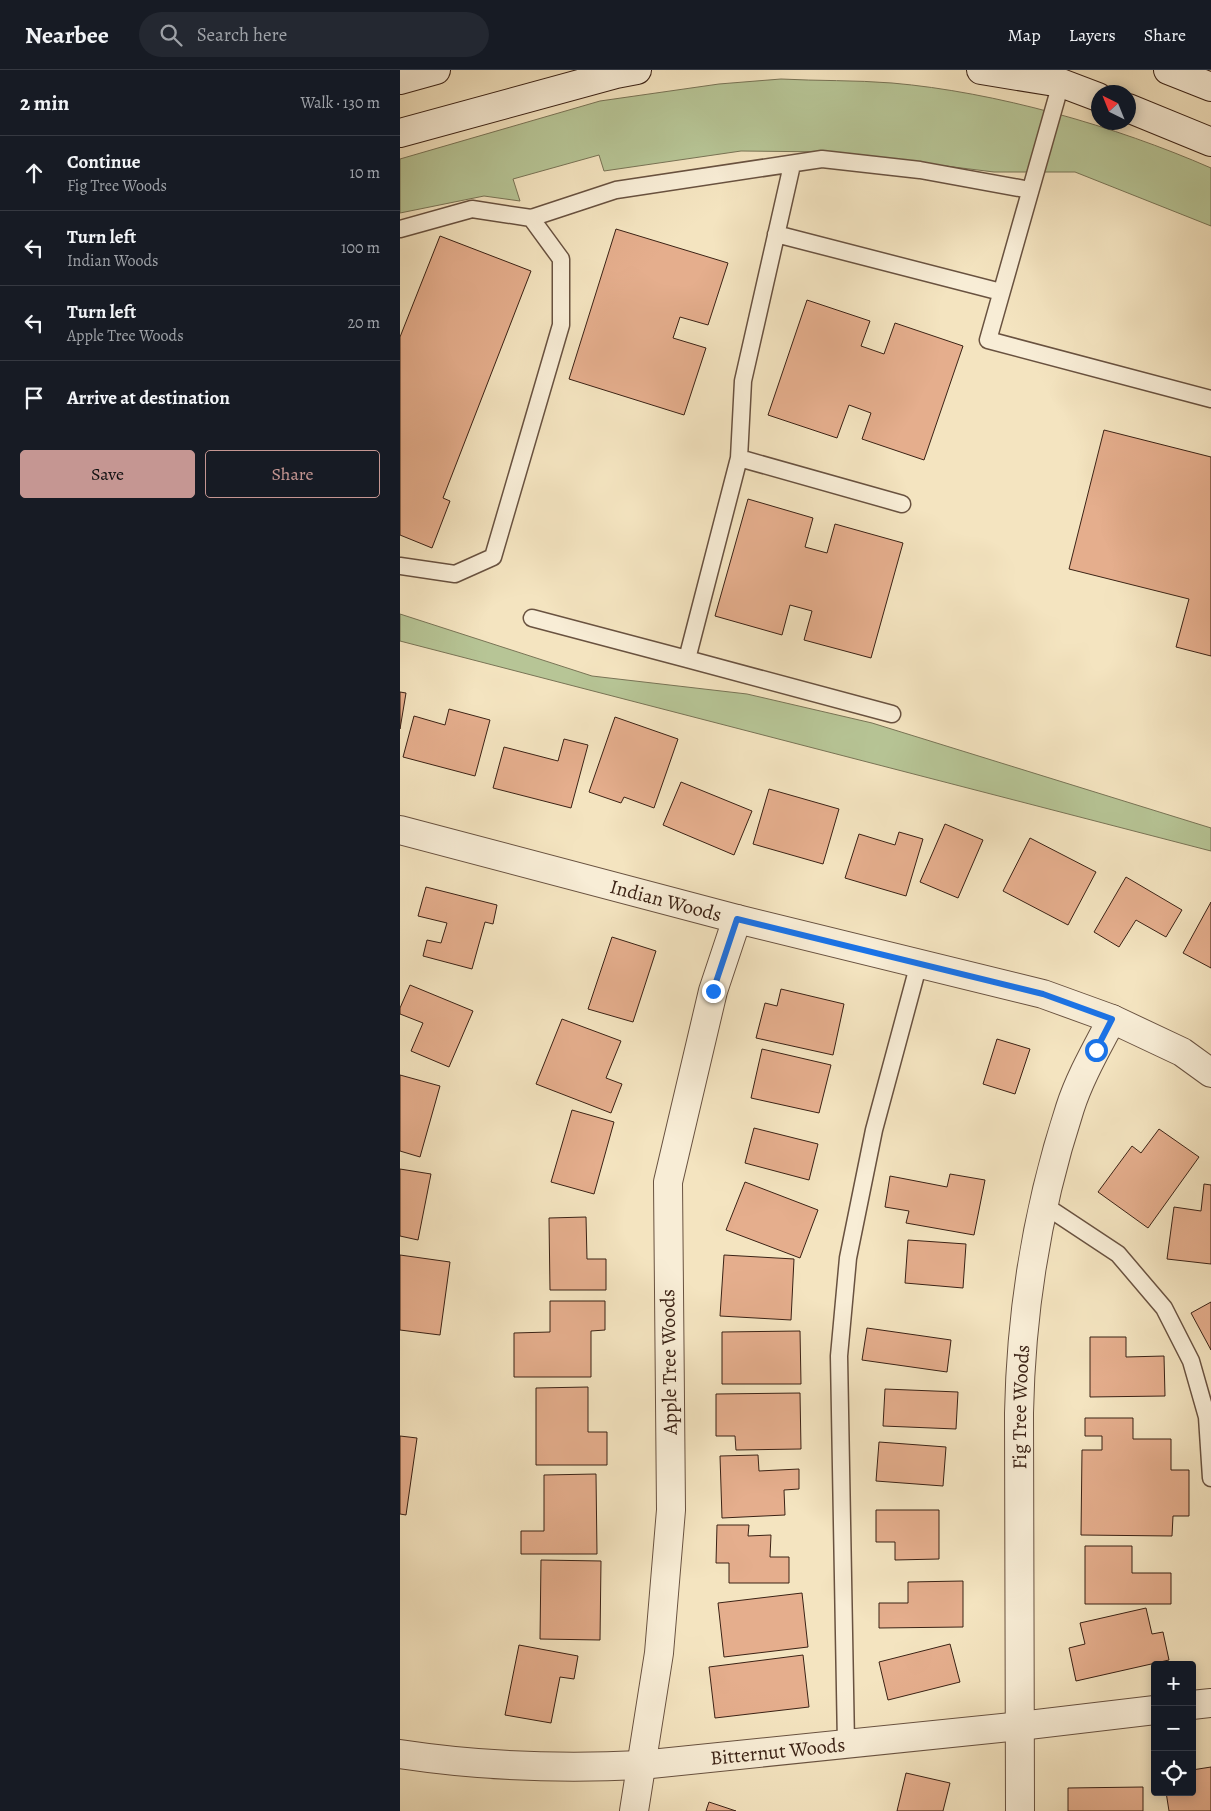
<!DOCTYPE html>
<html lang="en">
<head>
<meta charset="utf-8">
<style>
  :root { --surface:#171b24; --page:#242831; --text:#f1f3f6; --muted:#9ea1a6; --line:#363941; --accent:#c59692 }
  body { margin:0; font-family:Alegreya,serif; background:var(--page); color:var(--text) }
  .controls { position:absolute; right:15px; bottom:15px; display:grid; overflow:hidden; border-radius:5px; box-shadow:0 2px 12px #0003 }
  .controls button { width:45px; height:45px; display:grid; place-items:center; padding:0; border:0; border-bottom:1px solid var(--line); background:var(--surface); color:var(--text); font:25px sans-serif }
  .compass { position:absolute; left:691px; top:15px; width:45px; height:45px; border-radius:50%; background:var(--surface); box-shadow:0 2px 12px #0003; rotate:317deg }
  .stop { position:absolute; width:15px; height:15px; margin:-11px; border:4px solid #1a73e8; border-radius:50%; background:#fff }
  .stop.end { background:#1a73e8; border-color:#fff; box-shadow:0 1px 5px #0008 }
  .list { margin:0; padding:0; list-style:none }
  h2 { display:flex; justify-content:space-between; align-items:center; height:65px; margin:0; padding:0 20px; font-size:21px }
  h2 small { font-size:16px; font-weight:400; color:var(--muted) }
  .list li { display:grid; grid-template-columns:32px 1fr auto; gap:15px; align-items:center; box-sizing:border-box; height:75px; padding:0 20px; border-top:1px solid var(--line) }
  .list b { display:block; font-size:19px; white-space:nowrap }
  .list p { margin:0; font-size:16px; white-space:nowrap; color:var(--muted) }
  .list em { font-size:16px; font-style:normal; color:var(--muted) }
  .actions { display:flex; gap:10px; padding:15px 20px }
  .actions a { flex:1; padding:11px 0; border:1px solid var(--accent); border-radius:5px; text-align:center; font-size:18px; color:var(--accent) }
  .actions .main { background:var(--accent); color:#111 }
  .icon { flex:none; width:28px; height:28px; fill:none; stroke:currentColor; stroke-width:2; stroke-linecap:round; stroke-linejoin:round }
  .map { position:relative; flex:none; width:811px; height:1741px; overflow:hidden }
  header { display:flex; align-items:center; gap:30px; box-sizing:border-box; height:70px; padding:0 25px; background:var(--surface); border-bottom:1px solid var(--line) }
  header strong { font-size:24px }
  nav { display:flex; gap:28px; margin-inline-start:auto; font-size:18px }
  .search { width:350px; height:45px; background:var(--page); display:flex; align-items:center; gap:12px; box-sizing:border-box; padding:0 18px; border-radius:28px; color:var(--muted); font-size:19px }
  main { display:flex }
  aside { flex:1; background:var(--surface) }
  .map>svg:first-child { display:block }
  .green { fill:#b7c596; stroke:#797456 }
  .building { fill:#e5ae8d; stroke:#3b2215 }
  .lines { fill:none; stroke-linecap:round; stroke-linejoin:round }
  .service-casing { stroke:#695240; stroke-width:19 }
  .minor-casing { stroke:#695240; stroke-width:30 }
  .secondary-casing { stroke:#3b2215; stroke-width:30 }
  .service { stroke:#f8edd6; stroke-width:16 }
  .minor { stroke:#f8edd6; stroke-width:28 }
  .secondary { stroke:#f8edd6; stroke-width:28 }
  .route { stroke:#1a73e8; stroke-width:6 }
  .labels { text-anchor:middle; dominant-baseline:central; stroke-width:5; stroke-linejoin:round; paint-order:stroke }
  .street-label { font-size:20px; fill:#3b2215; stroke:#f8edd6 }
</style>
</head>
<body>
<header>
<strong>Nearbee</strong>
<div class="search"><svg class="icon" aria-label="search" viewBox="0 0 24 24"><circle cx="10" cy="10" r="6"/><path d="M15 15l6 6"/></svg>Search here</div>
<nav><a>Map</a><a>Layers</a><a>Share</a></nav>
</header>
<main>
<aside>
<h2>2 min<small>Walk · 130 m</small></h2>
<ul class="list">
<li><svg class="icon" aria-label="ahead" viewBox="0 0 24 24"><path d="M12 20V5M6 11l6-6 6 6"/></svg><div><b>Continue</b><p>Fig Tree Woods</p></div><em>10 m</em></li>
<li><svg class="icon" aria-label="left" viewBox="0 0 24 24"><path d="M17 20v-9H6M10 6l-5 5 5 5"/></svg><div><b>Turn left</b><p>Indian Woods</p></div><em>100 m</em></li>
<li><svg class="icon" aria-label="left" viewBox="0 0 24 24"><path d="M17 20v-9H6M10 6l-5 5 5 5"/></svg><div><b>Turn left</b><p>Apple Tree Woods</p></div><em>20 m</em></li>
<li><svg class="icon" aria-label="arrive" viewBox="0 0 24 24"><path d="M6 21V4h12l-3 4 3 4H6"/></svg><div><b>Arrive at destination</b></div></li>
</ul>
<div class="actions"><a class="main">Save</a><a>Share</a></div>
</aside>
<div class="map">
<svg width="811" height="1741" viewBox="0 0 811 1741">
  <rect width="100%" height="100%" fill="#f4e4c0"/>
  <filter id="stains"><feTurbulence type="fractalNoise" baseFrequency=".004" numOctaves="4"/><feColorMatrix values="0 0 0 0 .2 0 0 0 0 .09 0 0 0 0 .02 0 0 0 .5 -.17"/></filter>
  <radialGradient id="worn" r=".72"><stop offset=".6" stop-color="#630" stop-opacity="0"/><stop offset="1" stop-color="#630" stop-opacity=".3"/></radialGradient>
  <path class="green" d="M381,9C418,11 455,10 492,13C596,22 715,56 811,98V156L675,102H594L432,82L341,81L204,101L199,85L113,109L120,131L84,126L0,143V89L200,31L319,14Z
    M0,544L192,606L347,624L472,653L811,758V781L0,571Z"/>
  <path class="building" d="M216,159L328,193L308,255L280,247L273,268L306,278L284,345L169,309Z
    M40,166L131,201L43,428L50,431L32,478L0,465V267Z
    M407,230L470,251L461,276L484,284L495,253L563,276L524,390L462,369L471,343L449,335L437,368L368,345Z
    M704,360L811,387V586L776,577L789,529L669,499Z
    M348,429L413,448L405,477L427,483L435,454L503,473L471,588L404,570L412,541L390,535L382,565L315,546Z
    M0,622L6,623L0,659Z
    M49,639L90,650L75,706L3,687L14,646L45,655Z
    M215,647L278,669L254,738L224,727L221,733L189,722Z
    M164,669L188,675L171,738L93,718L104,677L158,691Z
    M281,712L352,741L334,785L263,755Z
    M369,719L439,739L423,794L353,774Z
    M545,754L583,770L558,828L520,812Z
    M499,762L523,769L506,826L445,808L459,764L495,775Z
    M630,768L696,802L668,855L603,821Z
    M726,807L782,840L766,867L736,850L719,877L694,862Z
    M26,817L97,835L93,854L85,852L72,899L23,886L27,870L41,873L47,853L18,846Z
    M811,832V898L783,883Z
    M212,867L256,881L233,952L188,939Z
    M10,915L73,941L49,997L11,981L23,953L0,944V938Z
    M381,919L444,934L433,985L356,968L365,933L377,936Z
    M162,949L221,971L206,1008L222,1014L211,1043L136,1014Z
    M597,969L630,979L615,1024L583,1014Z
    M362,979L431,995L419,1043L351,1028Z
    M0,1005L40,1016L20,1087L0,1081Z
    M172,1040L214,1052L194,1124L151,1112Z
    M354,1058L418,1074L409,1110L345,1093Z
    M759,1059L799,1087L748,1158L698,1122L732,1076L741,1083Z
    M0,1099L31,1104L18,1170L0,1166Z
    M550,1104L585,1110L574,1165L506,1153L509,1141L485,1137L490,1106L547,1117Z
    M345,1112L418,1140L400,1188L326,1160Z
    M804,1114L811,1115V1194L767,1189L774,1137L801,1141Z
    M186,1147L187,1189H206V1220H150L149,1148Z
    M508,1170L566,1174L563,1218L505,1213Z
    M0,1185L50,1192L40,1265L0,1260Z
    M324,1185L394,1189L391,1250L320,1246Z
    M150,1231H205V1260L191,1261V1307H114V1263L150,1262Z
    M811,1232V1280L791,1243Z
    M467,1258L551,1270L547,1302L462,1290Z
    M400,1261L401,1314H322V1262Z
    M690,1267H726V1287L764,1286L765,1326L690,1327Z
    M188,1317V1362H207V1395H136V1318Z
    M485,1319L558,1322L556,1359L483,1356Z
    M400,1323L401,1379L336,1380L335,1366H316V1324Z
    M685,1348H733V1369H771V1400H789V1446H773L772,1466L681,1465L682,1380H702V1366H685Z
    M0,1366L17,1368L6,1445L0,1444Z
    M479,1372L546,1377L543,1416L476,1411Z
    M358,1385L359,1401L399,1399V1419L384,1420L385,1445L322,1448L320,1386Z
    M196,1404L197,1484H121V1461H144V1405Z
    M476,1440H539V1489L495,1490V1472H476Z
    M317,1455H349L348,1466L371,1465L370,1487H389V1513H329V1493H316Z
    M685,1476H732V1503H771V1534H685Z
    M141,1490L201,1491L200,1570L140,1569Z
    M563,1511V1557L479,1558V1533H508V1512Z
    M402,1523L408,1577L324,1587L318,1533Z
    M746,1538L752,1564L763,1562L769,1590L676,1611L669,1578L685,1574L680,1553Z
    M550,1574L560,1612L488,1630L479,1592Z
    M119,1575L178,1586L174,1609L160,1607L151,1653L105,1645Z
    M403,1585L409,1637L315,1648L309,1597Z
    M811,1697V1741H769L766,1722H792V1700Z
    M506,1703L550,1713L543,1741H497Z
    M743,1717V1741H668V1718Z
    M309,1732L336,1741H306Z"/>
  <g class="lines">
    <g class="service-casing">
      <path id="service" d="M661,13L588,270L811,329
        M392,95L343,311L339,388L502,434
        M131,148L216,120L422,89L520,100L630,120
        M0,159L72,139L131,148L161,189V255L93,487L55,504L0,496
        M376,164L601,222
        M132,548L287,589L339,388
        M287,589L492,644
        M644,1135L718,1184L764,1238L791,1291L807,1347L811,1408
        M446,1674L439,1286L448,1188L474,1060L519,893"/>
    </g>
    <g class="minor-casing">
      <g id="minor">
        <path id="s1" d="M0,760L337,849L643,924L712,949L782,982L811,1003"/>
        <path d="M792,1635L811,1633"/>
        <path id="s2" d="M0,1684C79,1696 161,1699 241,1695L620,1656L755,1640"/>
        <path d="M234,1741L259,1583L271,1440L268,1112L313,921L337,849"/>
        <path id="s3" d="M620,1741L619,1343C621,1240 638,1136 670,1038C680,1007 697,978 712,949"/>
      </g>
    </g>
    <g class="secondary-casing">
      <path id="secondary" d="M581,0L661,13L698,27
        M768,0L811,17
        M0,10L36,0
        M728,38L811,72
        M0,63L216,4L237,0"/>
    </g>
    <use href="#service" class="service"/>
    <use href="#minor" class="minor"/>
    <use href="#secondary" class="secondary"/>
  </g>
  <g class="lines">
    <path class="route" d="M313,921L337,849L643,924L712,949L696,980"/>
  </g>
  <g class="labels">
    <g class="street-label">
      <text stroke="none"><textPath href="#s1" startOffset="275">Indian Woods</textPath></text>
      <text transform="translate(269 1292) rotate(-91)">Apple Tree Woods</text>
      <text stroke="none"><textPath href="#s3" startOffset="404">Fig Tree Woods</textPath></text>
      <text stroke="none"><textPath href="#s2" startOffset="379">Bitternut Woods</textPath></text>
    </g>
  </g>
  <rect width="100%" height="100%" filter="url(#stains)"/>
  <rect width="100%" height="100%" fill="url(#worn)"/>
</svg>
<div class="controls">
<button>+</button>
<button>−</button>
<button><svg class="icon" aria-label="locate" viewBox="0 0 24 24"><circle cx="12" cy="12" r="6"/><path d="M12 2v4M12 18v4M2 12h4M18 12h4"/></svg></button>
</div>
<svg class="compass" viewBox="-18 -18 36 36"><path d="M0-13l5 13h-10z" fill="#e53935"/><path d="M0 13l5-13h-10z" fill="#9ea1a6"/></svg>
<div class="stop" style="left:696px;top:980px"></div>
<div class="stop end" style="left:313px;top:921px"></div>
</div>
</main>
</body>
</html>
